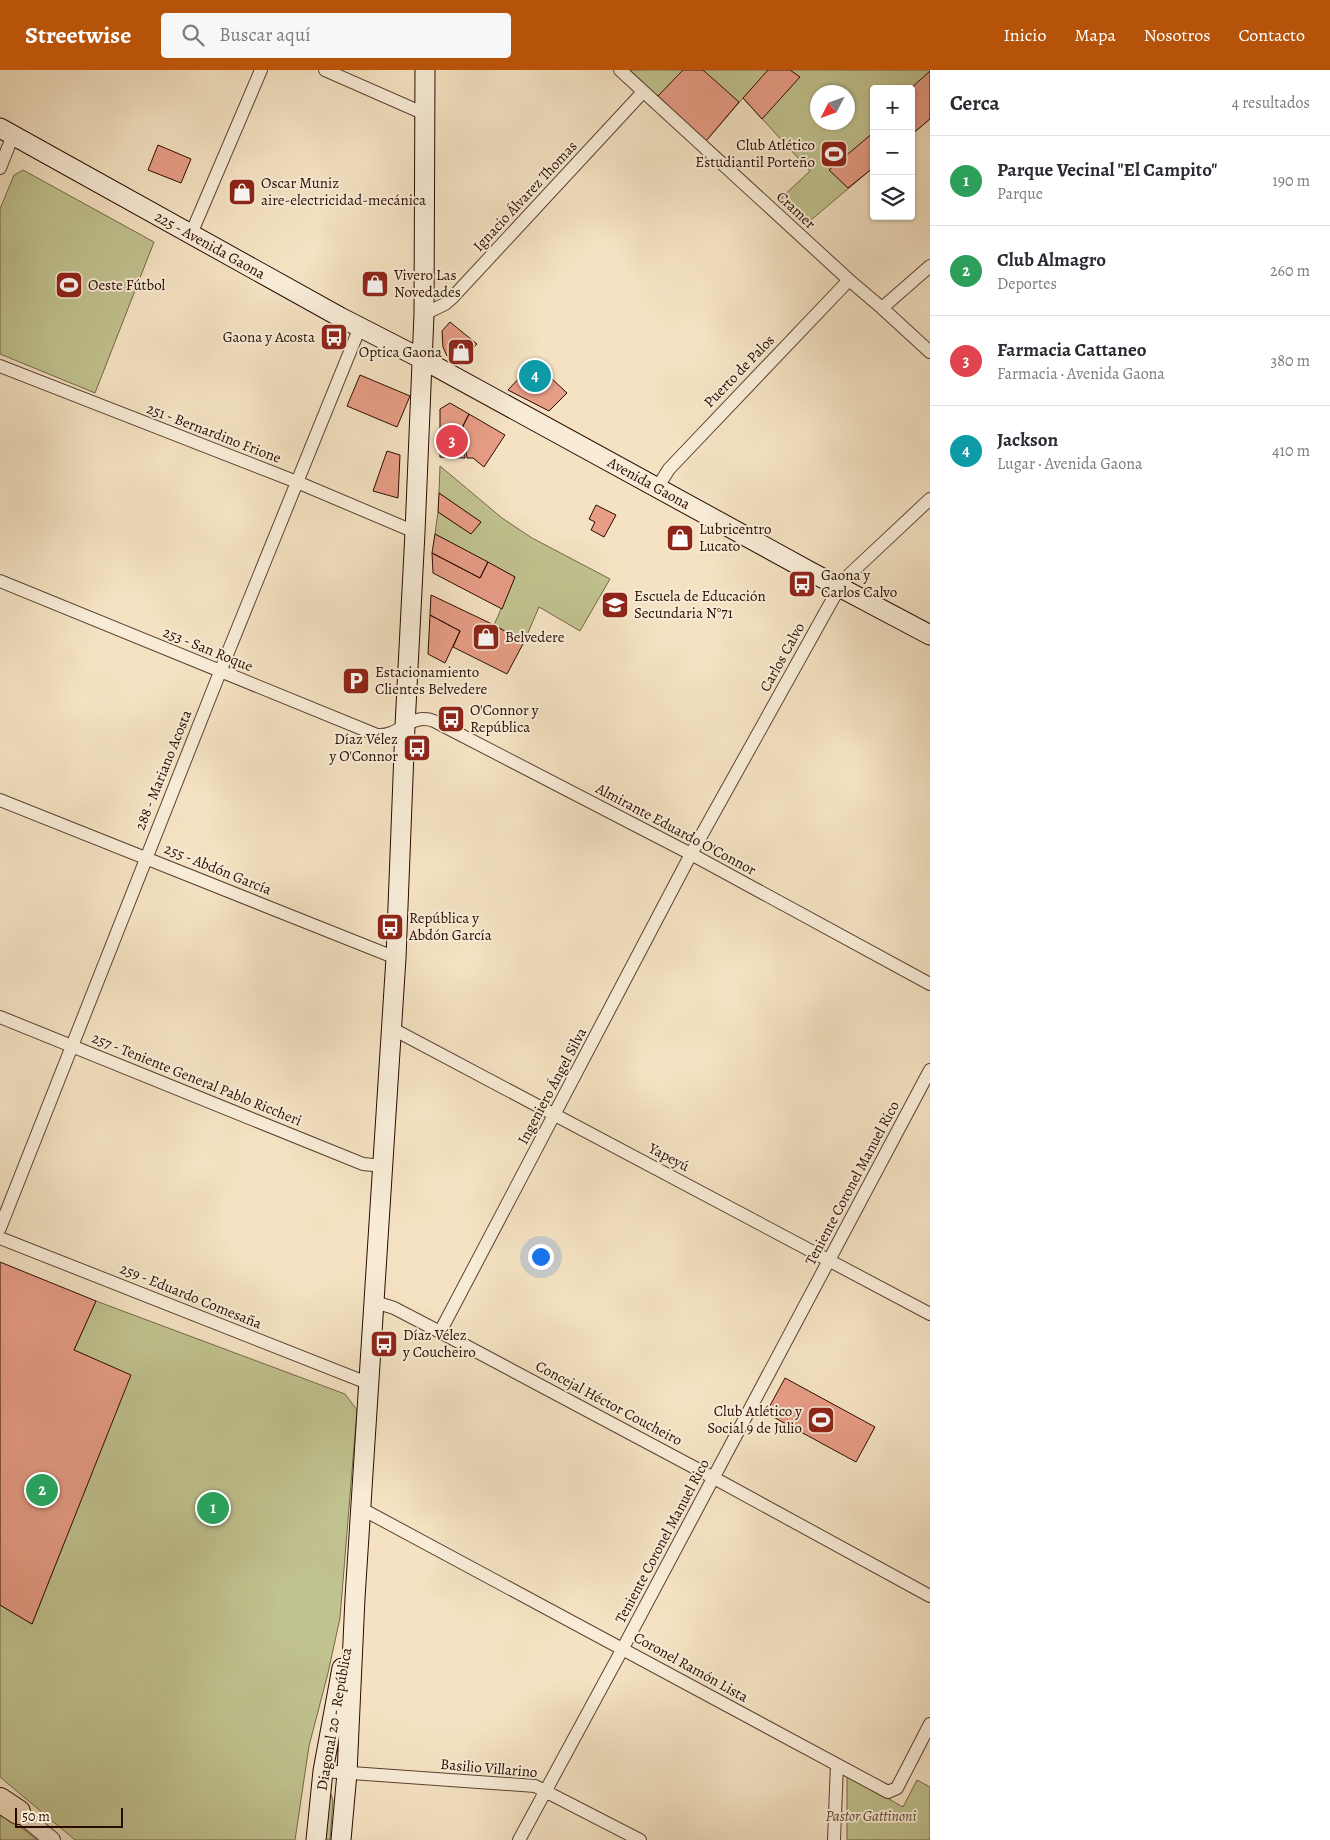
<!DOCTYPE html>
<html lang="es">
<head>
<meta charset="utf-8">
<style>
  :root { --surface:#fff; --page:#f7f7f7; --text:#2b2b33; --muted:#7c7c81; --line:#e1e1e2; --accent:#b45309 }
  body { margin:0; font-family:Alegreya,serif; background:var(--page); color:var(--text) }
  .controls { position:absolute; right:15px; top:15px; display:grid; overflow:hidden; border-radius:5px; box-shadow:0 1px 4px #0004 }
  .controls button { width:45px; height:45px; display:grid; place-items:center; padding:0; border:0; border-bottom:1px solid var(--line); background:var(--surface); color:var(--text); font:25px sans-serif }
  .compass { position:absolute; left:810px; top:15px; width:45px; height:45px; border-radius:50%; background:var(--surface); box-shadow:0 1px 4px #0004; rotate:228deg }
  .scale { position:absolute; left:15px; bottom:12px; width:108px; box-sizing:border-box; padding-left:5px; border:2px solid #2a0b01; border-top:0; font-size:14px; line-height:18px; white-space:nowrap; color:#2a0b01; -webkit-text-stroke:4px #f8ecd7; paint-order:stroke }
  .you { position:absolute; left:540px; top:1186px; width:18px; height:18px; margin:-12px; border:4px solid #fff; border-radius:50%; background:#1a73e8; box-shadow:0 0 0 8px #1a73e833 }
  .badge { display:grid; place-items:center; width:32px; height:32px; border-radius:50%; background:var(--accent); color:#fff; font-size:16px; font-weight:700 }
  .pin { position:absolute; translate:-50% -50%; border:2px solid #fff; box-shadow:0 1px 5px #0006 }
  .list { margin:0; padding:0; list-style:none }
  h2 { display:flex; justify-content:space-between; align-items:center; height:65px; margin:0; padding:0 20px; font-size:21px }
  h2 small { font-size:16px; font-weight:400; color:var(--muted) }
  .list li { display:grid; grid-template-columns:32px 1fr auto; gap:15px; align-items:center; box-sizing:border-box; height:90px; padding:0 20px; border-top:1px solid var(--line) }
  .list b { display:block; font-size:19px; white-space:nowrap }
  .list p { margin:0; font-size:16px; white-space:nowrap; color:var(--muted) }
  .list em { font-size:16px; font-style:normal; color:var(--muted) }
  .icon { flex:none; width:28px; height:28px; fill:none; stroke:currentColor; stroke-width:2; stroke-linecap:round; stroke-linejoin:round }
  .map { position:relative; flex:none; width:930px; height:1770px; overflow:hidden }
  header { display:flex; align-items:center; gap:30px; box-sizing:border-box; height:70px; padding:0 25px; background:var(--accent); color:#fff }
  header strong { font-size:24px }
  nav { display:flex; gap:28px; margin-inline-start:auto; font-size:18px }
  .search { width:350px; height:45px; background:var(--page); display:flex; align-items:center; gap:12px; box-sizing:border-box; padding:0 18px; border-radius:5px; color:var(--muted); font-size:19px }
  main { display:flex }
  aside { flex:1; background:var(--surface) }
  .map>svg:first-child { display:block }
  .green { fill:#c0c28f; stroke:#756648; fill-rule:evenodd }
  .building { fill:#e79d86; stroke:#2a0b01 }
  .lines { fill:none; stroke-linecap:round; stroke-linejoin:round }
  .minor-casing { stroke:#5c4131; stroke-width:14 }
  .tertiary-casing { stroke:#5c4131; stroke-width:18 }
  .secondary-casing { stroke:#2a0b01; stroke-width:21 }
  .motorway-casing { stroke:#2a0b01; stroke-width:26 }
  .minor { stroke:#f8ecd7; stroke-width:12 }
  .tertiary { stroke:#f8ecd7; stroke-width:16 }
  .secondary { stroke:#f8ecd7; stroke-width:19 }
  .motorway { stroke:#f4e2c2; stroke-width:24 }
  .labels { text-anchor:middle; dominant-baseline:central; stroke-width:4; stroke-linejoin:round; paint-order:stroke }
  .poi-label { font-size:15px; fill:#2a0b01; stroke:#f8ecd7; text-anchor:start }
  .street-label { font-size:15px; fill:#2a0b01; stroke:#f8ecd7 }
  .park-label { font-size:15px; font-style:italic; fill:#5e4b33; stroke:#f8ecd7 }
</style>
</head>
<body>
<header>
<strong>Streetwise</strong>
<div class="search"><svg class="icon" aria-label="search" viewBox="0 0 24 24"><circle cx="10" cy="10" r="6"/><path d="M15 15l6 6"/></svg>Buscar aquí</div>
<nav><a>Inicio</a><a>Mapa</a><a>Nosotros</a><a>Contacto</a></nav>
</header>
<main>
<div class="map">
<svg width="930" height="1770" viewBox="0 0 930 1770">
  <rect width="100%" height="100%" fill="#f4e2c2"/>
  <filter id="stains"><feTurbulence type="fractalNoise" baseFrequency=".004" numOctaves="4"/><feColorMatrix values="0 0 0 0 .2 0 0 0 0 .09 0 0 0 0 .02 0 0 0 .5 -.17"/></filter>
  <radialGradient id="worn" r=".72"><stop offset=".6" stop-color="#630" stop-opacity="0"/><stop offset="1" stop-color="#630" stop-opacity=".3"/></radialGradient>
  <path class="green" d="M630,0H930V49L911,65V19H874V97L805,155L778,131L810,101L743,28L706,71ZM818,22H848V52H818Z
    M23,100L154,172L95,323L0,284V139L14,105Z
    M440,396L502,448L532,468L610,509L580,561L539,537L524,572L494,555L515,507L435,464L438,442L471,464L481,452L439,423Z
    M96,1231L345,1324L357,1340L340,1548L328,1603L309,1676L295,1770H75L0,1707V1535L32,1554L130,1305L74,1280Z
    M847,1705L903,1737L917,1710L930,1717V1770H847Z
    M330,1722L333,1730L330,1770H323Z
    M0,1740L37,1770H0Z"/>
  <path class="building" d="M683,0H703L739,32L706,71L658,26Z
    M768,0H790L800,7L762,49L743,28Z
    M930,1V49L911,65L910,19Z
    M874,62V97L848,118L829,100Z
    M158,75L191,89L181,113L148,100Z
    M450,252L477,274L460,292L447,286L443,277L442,261Z
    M534,292L567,323L549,341L508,320Z
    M360,305L410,326L397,357L347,336Z
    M450,333L469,344L463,356L465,388L440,387V339Z
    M469,344L505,365L484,397L473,388H467L463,356Z
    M387,381L400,385L398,428L373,421Z
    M439,423L481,452L471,464L438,442Z
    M596,435L616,445L604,467L591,460L595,452L589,449Z
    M435,464L488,492L480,508L432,483Z
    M432,483L480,508L488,492L515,507L502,539L433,503Z
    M431,525L494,555L524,572L507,604L453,577L460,561L430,545Z
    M430,545L460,561L445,593L428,584Z
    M0,1192L96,1231L74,1280L131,1305L32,1554L0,1535Z
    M785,1308L875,1357L856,1392L766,1343Z"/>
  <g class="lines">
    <g class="minor-casing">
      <path id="minor" d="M325,0L425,44
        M620,0L849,210L882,238L930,282
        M0,98L13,65
        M191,164L261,0
        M882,238L930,196
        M424,244L445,234L452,228L643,22
        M0,296L297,412L415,462
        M657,418L669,399L849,210
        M0,511L377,665C401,667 410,642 434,651L691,784L930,914
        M0,730L396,888
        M0,947L363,1094L383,1096
        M393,959L930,1244
        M0,1158L220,602L360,257
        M0,1168L370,1314
        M375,1232L394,1238L440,1262L714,1408L930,1526
        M440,1262L691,784L839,518L850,504L930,429
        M362,1439L888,1722L897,1718L930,1654
        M323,1701L535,1716L640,1770
        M519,1770L623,1578L930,1000
        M834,1770L837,1695"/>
    </g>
    <g class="tertiary-casing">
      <path id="tertiary" d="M11,1736L52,1770"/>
    </g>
    <g class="secondary-casing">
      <path id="secondary" d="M0,58L340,247L422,289L811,502L930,565
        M316,1770L323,1701L342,1598
        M341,1770L347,1703L355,1528L396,888L405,656L415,462L424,244L425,0"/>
    </g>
    <g class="motorway-casing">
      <path id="motorway" d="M0,1730L18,1742"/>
    </g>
    <use href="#minor" class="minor"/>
    <use href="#tertiary" class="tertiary"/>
    <use href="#secondary" class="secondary"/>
    <use href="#motorway" class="motorway"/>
  </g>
  <defs>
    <g id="stadium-square" transform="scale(1.4375)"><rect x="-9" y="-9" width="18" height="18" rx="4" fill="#8f2418" stroke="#f8ecd7"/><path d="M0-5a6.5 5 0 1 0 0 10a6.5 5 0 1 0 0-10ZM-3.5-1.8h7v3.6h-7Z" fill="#fff"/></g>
    <g id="shop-square" transform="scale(1.4375)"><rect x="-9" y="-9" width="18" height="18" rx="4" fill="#8f2418" stroke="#f8ecd7"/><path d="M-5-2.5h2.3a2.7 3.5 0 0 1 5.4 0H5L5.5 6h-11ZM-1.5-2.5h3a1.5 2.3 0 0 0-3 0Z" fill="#fff"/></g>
    <g id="bus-square" transform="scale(1.4375)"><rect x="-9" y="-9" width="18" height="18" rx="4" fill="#8f2418" stroke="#f8ecd7"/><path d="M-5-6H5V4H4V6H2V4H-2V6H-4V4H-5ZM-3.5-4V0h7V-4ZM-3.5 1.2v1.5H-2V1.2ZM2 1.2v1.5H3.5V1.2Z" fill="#fff"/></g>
    <g id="school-square" transform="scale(1.4375)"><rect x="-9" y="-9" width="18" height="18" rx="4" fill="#8f2418" stroke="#f8ecd7"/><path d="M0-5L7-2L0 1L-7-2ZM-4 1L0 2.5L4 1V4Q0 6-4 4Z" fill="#fff"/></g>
    <g id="parking-square" transform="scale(1.4375)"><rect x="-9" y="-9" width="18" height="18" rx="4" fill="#8f2418" stroke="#f8ecd7"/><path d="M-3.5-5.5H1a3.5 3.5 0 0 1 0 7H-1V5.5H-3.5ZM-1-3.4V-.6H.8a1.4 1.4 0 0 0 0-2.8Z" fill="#fff"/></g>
  </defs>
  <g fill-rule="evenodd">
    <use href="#stadium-square" x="834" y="84"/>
    <use href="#shop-square" x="242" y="122"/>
    <use href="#shop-square" x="375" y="214"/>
    <use href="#stadium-square" x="69" y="215"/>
    <use href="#bus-square" x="334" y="267"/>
    <use href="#shop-square" x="461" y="282"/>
    <use href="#shop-square" x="680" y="468"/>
    <use href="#bus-square" x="802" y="514"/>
    <use href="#school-square" x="615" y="535"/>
    <use href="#shop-square" x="486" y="567"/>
    <use href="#parking-square" x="356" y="611"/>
    <use href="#bus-square" x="451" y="649"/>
    <use href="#bus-square" x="417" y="678"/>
    <use href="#bus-square" x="390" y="857"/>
    <use href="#bus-square" x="384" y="1274"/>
    <use href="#stadium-square" x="821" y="1350"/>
  </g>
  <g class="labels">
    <g class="poi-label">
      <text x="815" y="75" text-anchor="end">Club Atlético<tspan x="815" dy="17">Estudiantil Porteño</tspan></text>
      <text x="261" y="113">Oscar Muniz<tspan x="261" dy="17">aire-electricidad-mecánica</tspan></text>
      <text x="394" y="205">Vivero Las<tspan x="394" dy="17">Novedades</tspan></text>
      <text x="88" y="215">Oeste Fútbol</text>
      <text x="315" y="267" text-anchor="end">Gaona y Acosta</text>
      <text x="442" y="282" text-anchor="end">Optica Gaona</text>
      <text x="699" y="459">Lubricentro<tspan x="699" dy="17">Lucato</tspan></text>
      <text x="821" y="505">Gaona y<tspan x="821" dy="17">Carlos Calvo</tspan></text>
      <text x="634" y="526">Escuela de Educación<tspan x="634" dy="17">Secundaria N°71</tspan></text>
      <text x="505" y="567">Belvedere</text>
      <text x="375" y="602">Estacionamiento<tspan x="375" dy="17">Clientes Belvedere</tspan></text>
      <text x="470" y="640">O'Connor y<tspan x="470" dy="17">República</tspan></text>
      <text x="398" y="669" text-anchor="end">Díaz Vélez<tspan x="398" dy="17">y O'Connor</tspan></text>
      <text x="409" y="848">República y<tspan x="409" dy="17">Abdón García</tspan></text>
      <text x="403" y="1265">Díaz Vélez<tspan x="403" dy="17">y Coucheiro</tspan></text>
      <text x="802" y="1341" text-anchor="end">Club Atlético y<tspan x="802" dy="17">Social 9 de Julio</tspan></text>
    </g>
    <g class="street-label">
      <text transform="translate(525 126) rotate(-47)">Ignacio Álvarez Thomas</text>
      <text transform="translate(796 140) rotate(43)">Cramer</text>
      <text transform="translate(210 175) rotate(29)">225 - Avenida Gaona</text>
      <text transform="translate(739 301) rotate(-46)">Puerto de Palos</text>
      <text transform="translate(214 363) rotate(21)">251 - Bernardino Frione</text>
      <text transform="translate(649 413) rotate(29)">Avenida Gaona</text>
      <text transform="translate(208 579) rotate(22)">253 - San Roque</text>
      <text transform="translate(782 587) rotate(-61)">Carlos Calvo</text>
      <text transform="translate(163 700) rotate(-68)">288 - Mariano Acosta</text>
      <text transform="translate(676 759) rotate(28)">Almirante Eduardo O'Connor</text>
      <text transform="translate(218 799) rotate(22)">255 - Abdón García</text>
      <text transform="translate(197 1009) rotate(22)">257 - Teniente General Pablo Riccheri</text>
      <text transform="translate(552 1016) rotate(-62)">Ingeniero Ángel Silva</text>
      <text transform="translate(669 1087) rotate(28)">Yapeyú</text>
      <text transform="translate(852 1113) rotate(-62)">Teniente Coronel Manuel Rico</text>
      <text transform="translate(191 1226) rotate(22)">259 - Eduardo Comesaña</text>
      <text transform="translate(609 1333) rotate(28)">Concejal Héctor Coucheiro</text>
      <text transform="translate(662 1471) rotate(-62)">Teniente Coronel Manuel Rico</text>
      <text transform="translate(691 1597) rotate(29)">Coronel Ramón Lista</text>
      <text transform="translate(334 1649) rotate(-80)">Diagonal 20 - República</text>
      <text transform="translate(489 1698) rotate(5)">Basilio Villarino</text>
    </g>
    <g class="park-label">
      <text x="871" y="1746">Pastor Gattinoni</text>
    </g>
  </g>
  <rect width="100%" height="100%" filter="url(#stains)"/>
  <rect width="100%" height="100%" fill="url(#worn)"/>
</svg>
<div class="controls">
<button>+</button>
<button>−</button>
<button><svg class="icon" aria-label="layers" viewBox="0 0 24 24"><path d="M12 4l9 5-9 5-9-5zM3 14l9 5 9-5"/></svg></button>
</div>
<svg class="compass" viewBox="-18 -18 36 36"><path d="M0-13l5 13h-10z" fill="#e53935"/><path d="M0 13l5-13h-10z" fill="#7c7c81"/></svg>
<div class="scale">50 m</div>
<div class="you"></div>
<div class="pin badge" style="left:213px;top:1438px;background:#2e9e5b">1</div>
<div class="pin badge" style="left:42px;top:1420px;background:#2e9e5b">2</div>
<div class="pin badge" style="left:452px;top:371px;background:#e0444e">3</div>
<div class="pin badge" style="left:535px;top:306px;background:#0f9aa8">4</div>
</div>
<aside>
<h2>Cerca<small>4 resultados</small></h2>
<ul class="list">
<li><span class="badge" style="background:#2e9e5b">1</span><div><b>Parque Vecinal &quot;El Campito&quot;</b><p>Parque</p></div><em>190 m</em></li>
<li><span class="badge" style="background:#2e9e5b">2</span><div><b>Club Almagro</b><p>Deportes</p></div><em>260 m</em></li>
<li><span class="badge" style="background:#e0444e">3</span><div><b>Farmacia Cattaneo</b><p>Farmacia · Avenida Gaona</p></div><em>380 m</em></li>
<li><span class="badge" style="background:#0f9aa8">4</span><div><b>Jackson</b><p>Lugar · Avenida Gaona</p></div><em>410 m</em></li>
</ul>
</aside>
</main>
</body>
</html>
